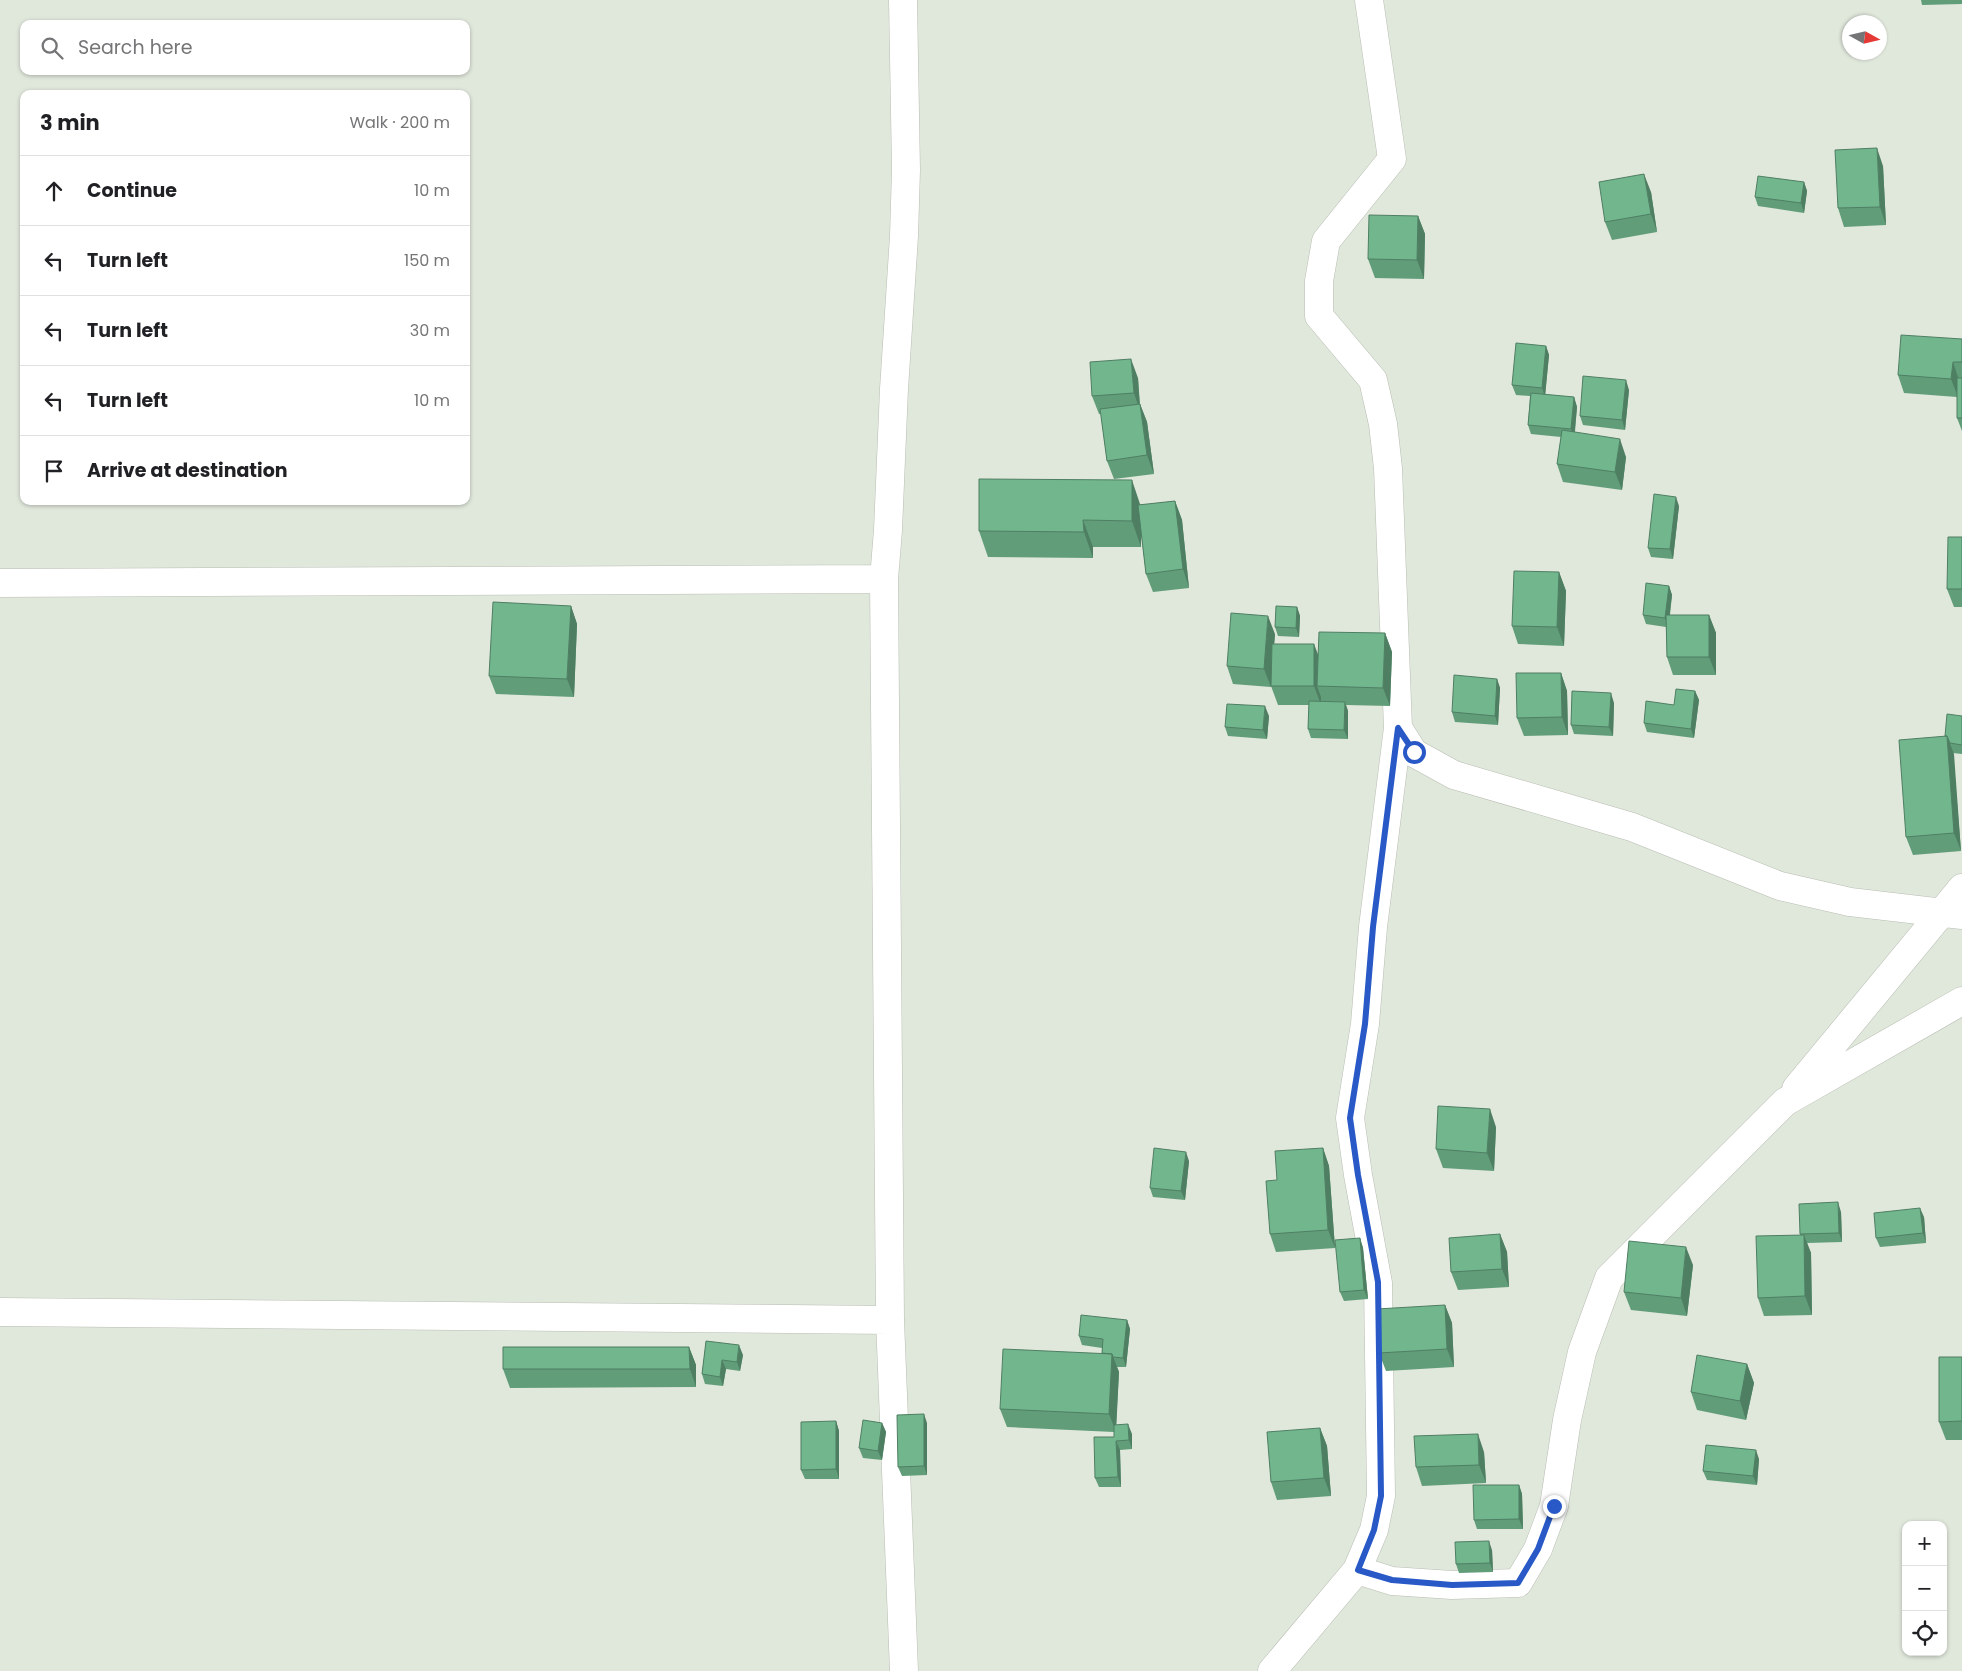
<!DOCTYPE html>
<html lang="en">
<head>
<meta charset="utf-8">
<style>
  :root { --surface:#fff; --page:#f2f2f2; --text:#202124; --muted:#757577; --line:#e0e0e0 }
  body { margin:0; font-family:Poppins,sans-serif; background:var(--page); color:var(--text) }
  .controls { position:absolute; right:15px; bottom:15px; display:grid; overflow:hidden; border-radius:10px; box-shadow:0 1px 4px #0004 }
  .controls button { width:45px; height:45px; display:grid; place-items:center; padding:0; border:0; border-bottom:1px solid var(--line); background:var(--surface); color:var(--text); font:25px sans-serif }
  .compass { position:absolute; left:1842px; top:15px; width:45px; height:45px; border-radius:50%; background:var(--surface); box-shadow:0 1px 4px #0004; rotate:98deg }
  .stop { position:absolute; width:15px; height:15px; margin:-11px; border:4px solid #2859c7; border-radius:50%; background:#fff }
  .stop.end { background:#2859c7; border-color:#fff; box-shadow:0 1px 5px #0008 }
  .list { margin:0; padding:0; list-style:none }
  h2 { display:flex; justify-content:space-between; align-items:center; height:65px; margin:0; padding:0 20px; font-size:21px }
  h2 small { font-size:16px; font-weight:400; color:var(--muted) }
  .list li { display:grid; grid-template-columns:32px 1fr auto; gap:15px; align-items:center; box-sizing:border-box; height:70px; padding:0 20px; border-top:1px solid var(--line) }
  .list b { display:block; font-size:19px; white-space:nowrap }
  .list em { font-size:16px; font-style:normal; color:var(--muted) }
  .icon { flex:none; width:28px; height:28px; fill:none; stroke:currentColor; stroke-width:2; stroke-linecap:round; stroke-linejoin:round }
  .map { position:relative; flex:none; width:1962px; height:1671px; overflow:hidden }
  .search { position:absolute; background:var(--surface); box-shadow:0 1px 4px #0004; left:20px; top:20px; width:450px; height:55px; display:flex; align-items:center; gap:12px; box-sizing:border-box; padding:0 18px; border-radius:10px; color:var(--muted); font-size:19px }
  .panel { position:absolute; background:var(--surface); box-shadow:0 1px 4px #0004; left:20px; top:90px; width:450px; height:415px; border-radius:10px }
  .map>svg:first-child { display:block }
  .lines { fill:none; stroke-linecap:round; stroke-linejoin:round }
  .minor-casing { stroke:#b8beb3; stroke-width:29 }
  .minor { stroke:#fff; stroke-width:28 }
  .wall { fill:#619d79 }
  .shaded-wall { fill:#4f7f63 }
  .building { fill:#71b68d; stroke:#4f7f63 }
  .route { stroke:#2859c7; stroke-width:6 }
</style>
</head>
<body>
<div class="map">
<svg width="1962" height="1671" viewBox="0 0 1962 1671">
  <rect width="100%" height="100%" fill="#e0e7db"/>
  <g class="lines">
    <g class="minor-casing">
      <path id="minor" d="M903,0L906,170L904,236L894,389L888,530L884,579L890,1320L904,1671
        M0,583L884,579
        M1398,728L1414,753L1454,775L1632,827L1780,886L1850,902L1962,915
        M1796,1089L1962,888
        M0,1312L890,1320
        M1357,1570L1374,1530L1381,1496L1378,1283L1358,1175L1350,1118L1365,1024L1373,927L1398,728L1388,468L1383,424L1373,380L1319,316V281L1326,241L1392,159L1369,0
        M1272,1671L1357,1570L1392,1581L1452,1585L1518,1583L1538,1549L1554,1506L1567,1420L1582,1352L1609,1278L1785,1102L1962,1001"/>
    </g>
    <use href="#minor" class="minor"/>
  </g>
  <path class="wall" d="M1921,0H1962V4L1922,5Z
    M1883,166L1886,225L1844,227L1838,208Z
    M1804,182L1807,191L1804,213L1758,206L1755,197Z
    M1651,192L1657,232L1612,240L1605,222Z
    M1418,216L1425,234L1424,279L1375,278L1368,259Z
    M1962,339V431L1957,418V397L1904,393L1898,375Z
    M1546,346L1549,355L1545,395L1574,397L1577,407L1575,432L1626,457L1622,490L1563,482L1557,464L1561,437L1531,434L1528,425L1530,396L1516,395L1512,385Z
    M1138,378L1140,404L1147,422L1154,474L1114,479L1107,461L1101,414H1099L1092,396Z
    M1629,390L1625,430L1583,425L1580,416Z
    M1175,501L1182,520L1189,588L1153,592L1146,574L1141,533V547H1093V558L988,557L979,531L1141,505Z
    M1679,506L1673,559L1651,557L1648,548Z
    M1962,537V607H1954L1947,589Z
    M1559,572L1566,591L1564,646L1518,644L1512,626Z
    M1669,586L1672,595L1670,615H1709L1716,633V675H1673L1667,657L1666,627L1646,624L1643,615Z
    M571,606L577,624L574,697L496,694L489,676Z
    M1297,607L1300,616L1299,637L1278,636L1275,627Z
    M1385,633L1392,652L1390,706L1346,705L1348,711V739L1311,738L1308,729L1309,705H1278L1271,686V678V687L1233,684L1227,666L1275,634L1274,644L1318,655Z
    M1561,673L1567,691L1568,735L1524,736L1517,718Z
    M1497,679L1500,688L1498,725L1455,722L1452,712Z
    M1695,691L1699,700L1694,738L1647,732L1644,723L1674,705Z
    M1614,703L1613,736L1574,734L1571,725Z
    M1269,716L1267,739L1228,736L1225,727Z
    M1962,716V754L1953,753L1961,851L1913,855L1906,837L1945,736Z
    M1496,1127L1494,1171L1443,1168L1436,1149Z
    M1323,1148L1329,1166L1335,1248L1276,1252L1270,1234L1277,1180Z
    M1189,1161L1185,1200L1153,1197L1150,1188Z
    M1841,1212L1842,1242L1807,1243L1811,1253L1812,1315L1764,1316L1758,1298L1800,1235V1234Z
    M1924,1217L1926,1243L1880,1247L1876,1238Z
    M1500,1234L1507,1252L1509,1287L1458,1290L1451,1272Z
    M1360,1238L1363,1248L1368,1299L1344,1301L1340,1292Z
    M1693,1265L1687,1316L1631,1310L1624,1292Z
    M1445,1305L1452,1323L1454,1367L1386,1371L1379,1353Z
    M1127,1320L1130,1329L1126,1367H1117L1119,1372L1116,1425L1132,1434V1449L1120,1450L1121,1487H1099L1095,1478L1114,1437V1432L1007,1427L1000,1409L1102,1353V1348L1082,1345L1079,1336Z
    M706,1341L743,1355L740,1371L726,1369L723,1386L705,1384L702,1374Z
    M689,1347L696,1365V1387L510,1388L503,1369Z
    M1962,1357V1440H1946L1939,1422Z
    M1747,1364L1754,1383L1746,1420L1697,1410L1691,1392Z
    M836,1421L839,1431V1479H805L801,1470Z
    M882,1423L886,1432L882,1460L863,1458L859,1448Z
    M927,1423V1475L902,1476L898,1467Z
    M1320,1428L1327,1446L1331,1496L1277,1500L1271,1482Z
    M1484,1452L1486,1483L1422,1486L1416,1467Z
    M1759,1459L1757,1485L1707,1480L1703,1471Z
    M1519,1485L1522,1494L1523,1529H1477L1474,1520Z
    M1492,1550L1493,1572L1459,1573L1456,1564Z"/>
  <path class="shaded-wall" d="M1877,148L1883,166L1886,225L1880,207Z
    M1644,174L1651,192L1657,232L1651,214Z
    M1804,182L1807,191L1804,213L1801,203Z
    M1418,216L1425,234L1424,279L1417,260Z
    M1546,346L1549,355L1545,397L1542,388Z
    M1131,359L1138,378L1140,411L1134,393Z
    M1953,362L1959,380L1958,397L1951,379Z
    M1626,380L1629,390L1625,430L1622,420Z
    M1574,397L1577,407L1574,438L1571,429Z
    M1140,404L1147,422L1154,474L1147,455Z
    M1620,439L1626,457L1622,490L1615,472Z
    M1132,480L1141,507V547L1132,521Z
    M1676,497L1679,506L1673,559L1670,549Z
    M1175,501L1182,520L1189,588L1183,569Z
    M1083,520L1093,547V558L1084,532Z
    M1559,572L1566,591L1564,646L1557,627Z
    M1669,586L1672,595L1668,627L1665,618Z
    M571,606L577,624L574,697L567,679Z
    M1297,607L1300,616L1299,637L1296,628Z
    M1709,615L1716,633V675L1709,657Z
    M1268,616L1275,634L1271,687L1264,669Z
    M1385,633L1392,652L1390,706L1383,688Z
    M1314,644L1321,662L1317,686L1321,697V705L1314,686Z
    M1561,673L1567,691L1568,735L1562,717Z
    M1497,679L1500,688L1498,725L1495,716Z
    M1695,691L1699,700L1694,738L1691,729Z
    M1611,693L1614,703L1613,736L1609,727Z
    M1345,702L1348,711V739L1344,730Z
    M1265,706L1269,716L1267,739L1263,730Z
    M1947,736L1954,754L1961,851L1954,833Z
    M1490,1109L1496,1127L1494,1171L1487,1153Z
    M1323,1148L1329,1166L1335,1248L1328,1230Z
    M1186,1152L1189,1161L1185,1200L1181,1191Z
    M1838,1202L1841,1212L1842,1242L1839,1233Z
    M1920,1208L1924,1217L1926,1243L1923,1233Z
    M1500,1234L1507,1252L1509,1287L1502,1269Z
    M1804,1235L1811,1253L1812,1315L1805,1296Z
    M1360,1238L1363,1248L1368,1299L1364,1290Z
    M1686,1247L1693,1265L1687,1316L1681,1298Z
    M1445,1305L1452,1323L1454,1367L1447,1349Z
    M1127,1320L1130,1329L1126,1367L1123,1358Z
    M739,1345L743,1355L740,1371L737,1362Z
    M689,1347L696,1365V1387L690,1369Z
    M1112,1354L1119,1372L1116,1432L1109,1414Z
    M722,1360L726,1369L723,1386L720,1377Z
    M1747,1364L1754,1383L1746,1420L1740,1401Z
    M924,1414L927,1423V1475L924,1466Z
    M836,1421L839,1431V1479L836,1469Z
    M882,1423L886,1432L882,1460L878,1451Z
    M1128,1424L1132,1434V1449L1129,1440Z
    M1320,1428L1327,1446L1331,1496L1324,1478Z
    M1478,1434L1484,1452L1486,1483L1479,1465Z
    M1116,1441L1120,1450L1121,1487L1118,1477Z
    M1756,1450L1759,1459L1757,1485L1753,1476Z
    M1519,1485L1522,1494L1523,1529L1519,1519Z
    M1489,1541L1492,1550L1493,1572L1490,1563Z"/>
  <path class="building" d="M1877,148L1880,207L1838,208L1835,150Z
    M1644,174L1651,214L1605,222L1599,182Z
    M1758,176L1804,182L1801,203L1755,197Z
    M1369,215L1418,216L1417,260L1368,259Z
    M1901,335L1962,339V362H1953L1951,379L1898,375Z
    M1516,343L1546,346L1542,388L1512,385Z
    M1131,359L1134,393L1092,396L1090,362Z
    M1583,376L1626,380L1622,420L1580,416Z
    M1957,378H1962V418H1957Z
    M1531,393L1574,397L1571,429L1528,425Z
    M1140,404L1147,455L1107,461L1100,409Z
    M1562,430L1620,439L1615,472L1557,464Z
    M979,479L1132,480V521L1083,520L1084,532L979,531Z
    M1654,494L1676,497L1670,549L1648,548Z
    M1175,501L1183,569L1146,574L1138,505Z
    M1948,537H1962V589H1947Z
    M1514,571L1559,572L1557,627L1512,626Z
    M1646,583L1669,586L1665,618L1643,615Z
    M493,602L571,606L567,679L489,676Z
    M1276,606L1297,607L1296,628L1275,627Z
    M1231,613L1268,616L1264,669L1227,666Z
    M1666,615H1709V657H1667Z
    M1319,632L1385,633L1383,688L1317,686Z
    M1272,644H1314V686H1271Z
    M1516,673H1561L1562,717L1517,718Z
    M1454,675L1497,679L1495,716L1452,712Z
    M1676,689L1695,691L1691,729L1644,723L1646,701L1674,705Z
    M1572,691L1611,693L1609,727L1571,725Z
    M1309,701L1345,702L1344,730L1308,729Z
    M1227,704L1265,706L1263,730L1225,727Z
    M1947,714L1962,716V745L1950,743L1947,736H1945Z
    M1947,736L1954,833L1906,837L1899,740Z
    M1438,1106L1490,1109L1487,1153L1436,1149Z
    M1154,1148L1186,1152L1181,1191L1150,1188Z
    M1323,1148L1328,1230L1270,1234L1266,1181L1277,1180L1275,1151Z
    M1838,1202L1839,1233L1800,1234L1799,1204Z
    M1920,1208L1923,1233L1876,1238L1874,1213Z
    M1500,1234L1502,1269L1451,1272L1449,1238Z
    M1804,1235L1805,1296L1758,1298L1756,1236Z
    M1360,1238L1364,1290L1340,1292L1335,1240Z
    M1629,1241L1686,1247L1681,1298L1624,1292Z
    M1445,1305L1447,1349L1379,1353L1377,1309Z
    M1081,1315L1127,1320L1123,1358L1113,1357L1112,1354L1102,1353L1103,1339L1079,1336Z
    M706,1341L739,1345L737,1362L722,1360L720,1377L702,1374Z
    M503,1347H689L690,1369H503Z
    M1003,1349L1112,1354L1109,1414L1000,1409Z
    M1697,1355L1747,1364L1740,1401L1691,1392Z
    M1939,1357H1962V1421L1939,1422Z
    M924,1414V1466L898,1467L897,1415Z
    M863,1420L882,1423L878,1451L859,1448Z
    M836,1421V1469L801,1470V1422Z
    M1128,1424L1129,1440L1116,1441L1118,1477L1095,1478L1094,1437H1114V1425Z
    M1320,1428L1324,1478L1271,1482L1267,1432Z
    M1478,1434L1479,1465L1416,1467L1414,1436Z
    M1706,1445L1756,1450L1753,1476L1703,1471Z
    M1473,1485H1519V1519L1474,1520Z
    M1489,1541L1490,1563L1456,1564L1455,1542Z"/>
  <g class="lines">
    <path class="route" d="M1414,752L1398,728L1373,927L1365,1024L1350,1118L1358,1175L1378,1282L1381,1496L1374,1530L1358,1570L1392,1580L1452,1585L1518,1583L1538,1549L1554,1506"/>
  </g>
</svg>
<div class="controls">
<button>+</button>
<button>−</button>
<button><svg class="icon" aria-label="locate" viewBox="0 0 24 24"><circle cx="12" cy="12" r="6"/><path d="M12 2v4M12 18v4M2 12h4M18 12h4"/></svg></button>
</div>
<svg class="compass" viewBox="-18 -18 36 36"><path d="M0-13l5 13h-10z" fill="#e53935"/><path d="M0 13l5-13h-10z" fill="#757577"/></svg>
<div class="stop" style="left:1414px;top:752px"></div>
<div class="stop end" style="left:1554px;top:1506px"></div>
<div class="search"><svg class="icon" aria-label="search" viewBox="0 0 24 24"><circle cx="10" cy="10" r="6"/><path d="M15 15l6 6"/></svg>Search here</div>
<section class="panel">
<h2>3 min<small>Walk · 200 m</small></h2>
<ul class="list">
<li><svg class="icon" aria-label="ahead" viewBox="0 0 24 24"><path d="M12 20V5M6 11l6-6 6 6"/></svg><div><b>Continue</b></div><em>10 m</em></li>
<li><svg class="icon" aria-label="left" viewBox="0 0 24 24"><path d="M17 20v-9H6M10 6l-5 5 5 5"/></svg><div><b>Turn left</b></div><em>150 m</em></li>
<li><svg class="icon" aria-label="left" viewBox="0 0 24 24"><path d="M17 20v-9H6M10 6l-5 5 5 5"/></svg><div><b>Turn left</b></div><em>30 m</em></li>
<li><svg class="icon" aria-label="left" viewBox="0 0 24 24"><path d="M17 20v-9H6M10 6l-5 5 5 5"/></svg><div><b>Turn left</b></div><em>10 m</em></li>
<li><svg class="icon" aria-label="arrive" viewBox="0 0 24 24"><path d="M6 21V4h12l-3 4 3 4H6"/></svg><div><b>Arrive at destination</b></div></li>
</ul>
</section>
</div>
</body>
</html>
